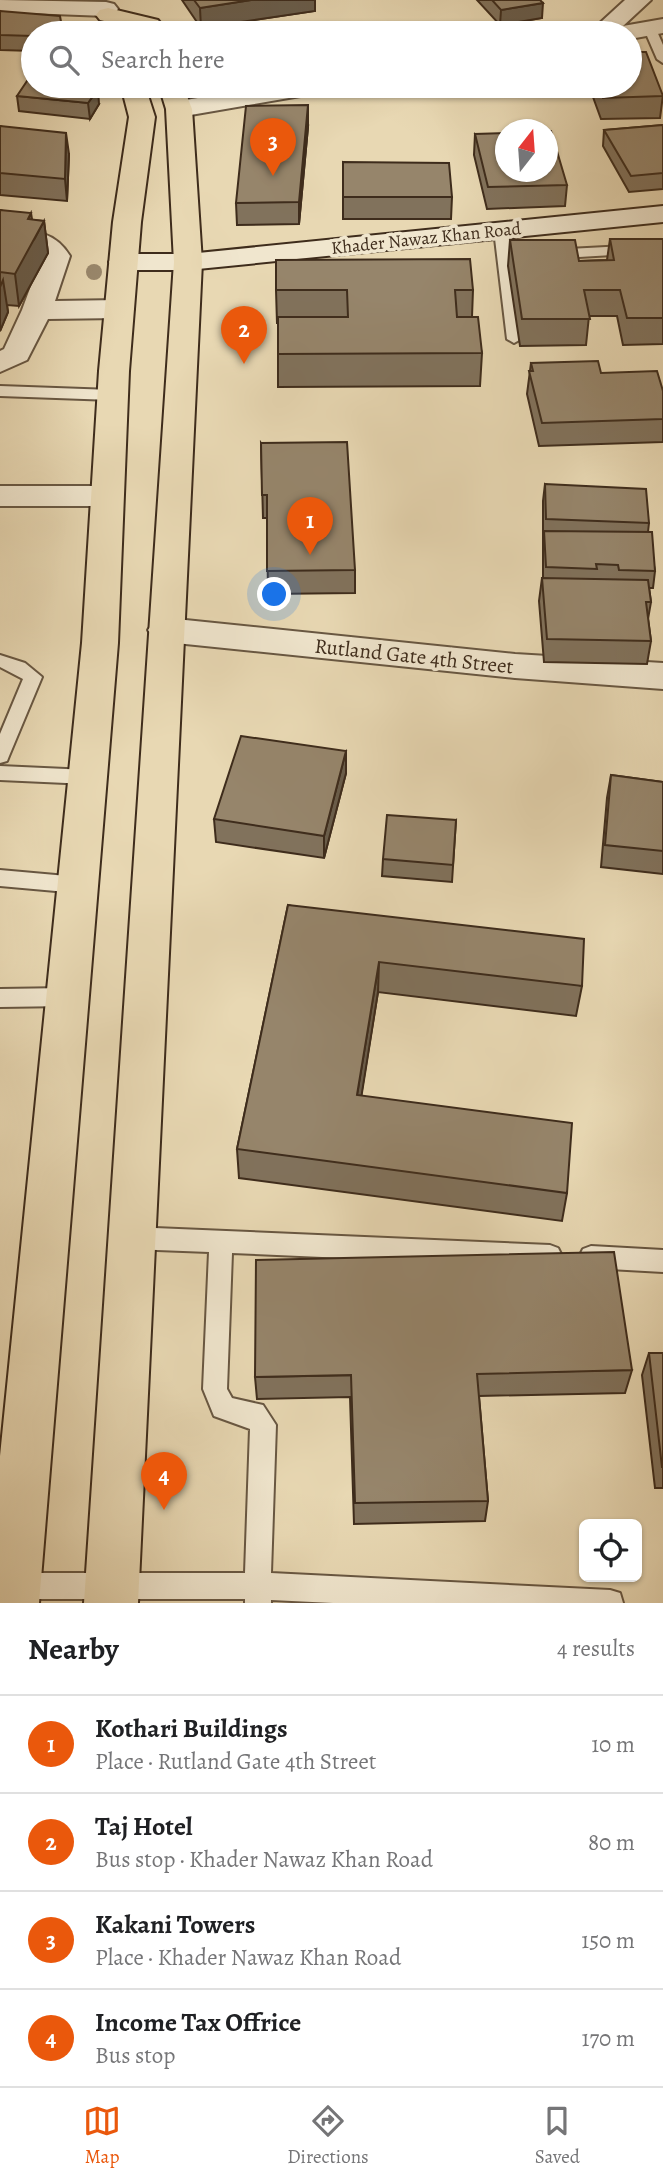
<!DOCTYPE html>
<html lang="en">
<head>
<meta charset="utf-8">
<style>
  :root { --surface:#fff; --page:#f2f2f2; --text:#202124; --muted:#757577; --line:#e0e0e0; --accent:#ea580c }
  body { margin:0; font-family:Alegreya,serif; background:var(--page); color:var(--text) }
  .controls { position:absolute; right:21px; bottom:21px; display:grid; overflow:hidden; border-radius:10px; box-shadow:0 2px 5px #0004 }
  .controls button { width:63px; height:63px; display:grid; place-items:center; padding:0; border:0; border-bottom:2px solid var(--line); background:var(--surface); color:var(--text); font:35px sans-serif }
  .compass { position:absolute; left:495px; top:119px; width:63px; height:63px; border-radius:50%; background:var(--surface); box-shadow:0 2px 5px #0004; rotate:17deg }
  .you { position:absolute; left:275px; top:595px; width:24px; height:24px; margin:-18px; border:5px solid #fff; border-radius:50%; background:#1a73e8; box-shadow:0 0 0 10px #1a73e833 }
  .badge { display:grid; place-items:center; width:46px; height:46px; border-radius:50%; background:var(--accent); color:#fff; font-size:23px; font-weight:700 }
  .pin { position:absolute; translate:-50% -58px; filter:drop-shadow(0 2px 4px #0008) }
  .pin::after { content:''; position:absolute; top:37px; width:24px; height:21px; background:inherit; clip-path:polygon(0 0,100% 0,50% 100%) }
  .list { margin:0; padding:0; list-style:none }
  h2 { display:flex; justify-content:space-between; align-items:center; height:91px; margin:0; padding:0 28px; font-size:30px }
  h2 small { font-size:23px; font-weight:400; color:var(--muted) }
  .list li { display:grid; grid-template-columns:46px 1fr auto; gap:21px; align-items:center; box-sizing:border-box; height:98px; padding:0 28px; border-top:2px solid var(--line) }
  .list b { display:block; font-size:26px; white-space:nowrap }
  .list p { margin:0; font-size:23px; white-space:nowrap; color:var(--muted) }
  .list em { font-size:23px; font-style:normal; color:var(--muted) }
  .icon { flex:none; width:38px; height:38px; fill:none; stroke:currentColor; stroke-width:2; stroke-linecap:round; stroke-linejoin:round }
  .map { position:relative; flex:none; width:663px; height:1603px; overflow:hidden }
  .search { position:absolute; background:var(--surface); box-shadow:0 2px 5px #0004; left:21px; right:21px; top:21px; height:77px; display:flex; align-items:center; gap:18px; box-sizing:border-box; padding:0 24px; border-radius:38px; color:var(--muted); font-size:26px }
  .sheet { height:483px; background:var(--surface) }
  nav { display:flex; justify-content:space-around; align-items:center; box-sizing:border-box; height:98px; border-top:2px solid var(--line); background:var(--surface); font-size:19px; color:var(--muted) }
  nav a { display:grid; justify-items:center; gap:4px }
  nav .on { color:var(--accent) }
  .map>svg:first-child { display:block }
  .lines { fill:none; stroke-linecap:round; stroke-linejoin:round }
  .lane-casing { stroke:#685742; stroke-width:4 }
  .street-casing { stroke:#685742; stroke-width:4 }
  .secondary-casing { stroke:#3e2c1c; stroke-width:4 }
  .primary-casing { stroke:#3e2c1c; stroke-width:4 }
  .lane { fill:#f0e6ce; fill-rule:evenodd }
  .street { fill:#f0e6ce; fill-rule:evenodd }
  .secondary { fill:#f0e6ce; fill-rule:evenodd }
  .primary { fill:#e8d8b3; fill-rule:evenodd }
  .tree { fill:#9a896e }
  .wall { fill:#81725c; stroke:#3e2c1c; stroke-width:2 }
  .shaded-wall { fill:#695d4b; stroke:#3e2c1c; stroke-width:2 }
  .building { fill:#96856b; stroke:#3e2c1c; stroke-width:2 }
  .labels { text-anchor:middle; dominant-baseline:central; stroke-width:7; stroke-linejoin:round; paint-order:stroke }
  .far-street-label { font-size:18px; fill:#3e2c1c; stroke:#f0e6ce }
  .street-label { font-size:21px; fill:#3e2c1c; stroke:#f0e6ce }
</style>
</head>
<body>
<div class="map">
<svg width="663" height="1603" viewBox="0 0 663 1603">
  <rect width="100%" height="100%" fill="#e8d8b3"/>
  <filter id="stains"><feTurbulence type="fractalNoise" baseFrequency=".00286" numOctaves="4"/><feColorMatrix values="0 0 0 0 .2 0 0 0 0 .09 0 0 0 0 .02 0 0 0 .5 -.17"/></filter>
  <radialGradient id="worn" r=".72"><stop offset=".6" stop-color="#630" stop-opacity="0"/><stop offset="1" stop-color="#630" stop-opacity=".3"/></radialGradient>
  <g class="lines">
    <g class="lane-casing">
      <path id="lane" d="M646,26L656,29L663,45V63L657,59L644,29Z
        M501,226L508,230L511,252L663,244V252L512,261L521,339L514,343L507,339L494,230Z
        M0,386L112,390L120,395L112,400L0,396Z
        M0,655L25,663L42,677L9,756L7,761L0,763V734L23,679L0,667Z
        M0,766L88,770L95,772L98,777L95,782L88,784L0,780Z
        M0,870L78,877L85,880L88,885L85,890L78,893L0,886Z
        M67,988L74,991L78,997L74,1003L67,1006L0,1007V989Z
        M131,1227L550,1245L558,1248L562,1256L558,1264L550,1267L232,1253L227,1389L232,1398L263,1405L276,1425L271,1573L610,1590L620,1593L623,1603H333L271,1600V1603H245V1599H17L8,1595L4,1586L8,1577L17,1573H245L250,1429L214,1416L203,1389L209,1252L131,1249L123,1245L119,1238L123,1231Z
        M591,1246L663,1250V1272L591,1268L583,1265L579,1257L583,1249Z"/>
    </g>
    <g class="street-casing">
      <path id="street" d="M0,0L106,2L114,4L118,9L114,14L106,16L0,12Z
        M625,0H651L623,26L663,19V33L630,39V33H589Z
        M274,86H330L327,91L318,93L179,117L170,114L166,109L170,104L179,101Z
        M0,228C28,230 54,229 70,256L55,301L119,300L129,303L134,309L129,315L119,318L48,319L27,360L0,372V351L4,349L22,310L42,256L30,247L0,244Z
        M0,486H107L119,489L123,496L119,503L107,506H0Z
        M166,618L515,654L663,663V689L515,678L166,642L154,638L148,630L154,622Z"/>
    </g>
    <g class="secondary-casing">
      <path id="secondary" d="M663,206V222L188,270H123L113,268L109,262L113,256L123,254H188Z"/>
    </g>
    <g class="primary-casing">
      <path id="primary" d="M108,8L158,20L162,25L158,30L150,32L100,20L96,15L100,10Z
        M121,86H145L155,117L141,222L129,371L118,643L39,1603H0V1456L82,643L99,371L113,222L129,117Z
        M159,86H183L192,109L202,262L138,1603H84L174,262L166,109Z"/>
    </g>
    <use href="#lane" class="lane"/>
    <use href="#street" class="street"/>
    <use href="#secondary" class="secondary"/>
    <use href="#primary" class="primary"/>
  </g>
  <circle class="tree" cx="94" cy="272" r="8"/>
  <path class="wall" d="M182,0H315V11L201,28Z
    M477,0H540L542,18L500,25Z
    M0,11L33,33V51L0,50Z
    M589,86H630L663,95L660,118L601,119Z
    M17,96L99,104L90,119L19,111Z
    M663,125V189L629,192L603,146L604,130Z
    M0,126L69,154L67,201L0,195Z
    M308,127L299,224L237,225L236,203Z
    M475,134L567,185L565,206L487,209L474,155Z
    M343,162L452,197L451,219H343Z
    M0,210L32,220L44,221L48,253L19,306L7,305L8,312L0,331Z
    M610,239H663V344L623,345L617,316H589L586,345L520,346L508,266L510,240L579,261L607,260Z
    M276,290H473L472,317L482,353L480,386L278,387V323H277Z
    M531,363L601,373L663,391V442L539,446L527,394Z
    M261,443L355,570V593L268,594L267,518H263Z
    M545,484L649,523L648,532L655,571L653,588H649L651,602L648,619L651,641L647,664L544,662L539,601L542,578H543V501Z
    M346,751V773L324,858L216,842L214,819Z
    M611,775L663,782V874L601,867L607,798Z
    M456,820L452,882L382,876L383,859Z
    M288,905L582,986L576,1016L378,992L361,1096L567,1193L562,1221L239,1178L237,1149Z
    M649,1353H663V1488H655L642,1375Z
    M632,1370L625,1393L479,1396L488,1501L485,1521L354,1524L350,1397L257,1399L255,1377Z"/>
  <path class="shaded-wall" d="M251,0H315V11L201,28L200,8Z
    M543,3L542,18L500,25L501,10Z
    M98,89L99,104L90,119L88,103Z
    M308,105V127L299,224V202Z
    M66,133L69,154L67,201L65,179Z
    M31,213L35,238L44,221L48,253L19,306L15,274L28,219Z
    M3,280L8,312L0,331V287Z
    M346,751V773L324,858V836Z
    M379,962L378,992L357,1124V1095Z"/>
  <path class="building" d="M194,0H251L200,8Z
    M492,0H540L543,3L501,10Z
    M0,11L60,16L63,33H33V36L0,35Z
    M630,52H646L663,96L603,98L599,86H630Z
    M27,81H33V86H72L98,89L88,103L17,96Z
    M308,105L299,202L236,203L246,106Z
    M663,125V173L631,176L604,130Z
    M0,126L66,133L65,179L0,173Z
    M548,131H551L567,185L488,187L475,134L506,133V172H548Z
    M343,162L449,163L452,197H343Z
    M0,210L31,213L28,219L44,221L15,274L0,272Z
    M610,239H663V318H627L620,290H584L590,319H522L510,240H575L579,261L614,260Z
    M470,259L473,290H455L457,317H478L482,353L278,354V317H348L347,290H276V260Z
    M598,361L601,373L657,371L663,391V419L542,423L529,371H533L531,363Z
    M347,442L355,570L267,571V495H262L261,443Z
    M545,484L646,489L649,523L546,519Z
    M544,531L652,532L655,571L619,570L618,565L596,564L597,569L546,567Z
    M542,578L648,580L651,602H646L651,641L547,639Z
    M241,736L346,751L324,836L214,819Z
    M611,775L663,782V851L605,845Z
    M387,815L456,820L453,865L383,859Z
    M288,905L584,939L582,986L379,962L357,1095L572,1123L567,1193L237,1149Z
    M614,1252L632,1370L477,1374L488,1501L355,1503L351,1375L255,1377L256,1260Z
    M649,1353H663V1467H662Z"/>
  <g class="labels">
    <g class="far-street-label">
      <text transform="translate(426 238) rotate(-6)">Khader Nawaz Khan Road</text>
    </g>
    <g class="street-label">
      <text transform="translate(414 656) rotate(6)">Rutland Gate 4th Street</text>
    </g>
  </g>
  <rect width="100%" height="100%" filter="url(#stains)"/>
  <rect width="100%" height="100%" fill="url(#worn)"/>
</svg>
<div class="controls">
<button><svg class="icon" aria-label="locate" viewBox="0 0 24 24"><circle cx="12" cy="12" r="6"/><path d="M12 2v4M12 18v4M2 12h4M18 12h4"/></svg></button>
</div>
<svg class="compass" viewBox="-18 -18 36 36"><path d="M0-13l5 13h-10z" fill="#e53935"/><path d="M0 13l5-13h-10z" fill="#757577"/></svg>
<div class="you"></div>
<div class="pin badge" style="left:310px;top:555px">1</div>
<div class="pin badge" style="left:244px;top:364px">2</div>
<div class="pin badge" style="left:273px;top:176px">3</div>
<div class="pin badge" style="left:164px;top:1510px">4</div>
<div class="search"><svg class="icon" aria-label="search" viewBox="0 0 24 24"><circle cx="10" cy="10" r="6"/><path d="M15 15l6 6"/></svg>Search here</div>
</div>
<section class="sheet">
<h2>Nearby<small>4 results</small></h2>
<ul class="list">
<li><span class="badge">1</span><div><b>Kothari Buildings</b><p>Place · Rutland Gate 4th Street</p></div><em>10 m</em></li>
<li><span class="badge">2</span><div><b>Taj Hotel</b><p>Bus stop · Khader Nawaz Khan Road</p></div><em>80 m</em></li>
<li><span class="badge">3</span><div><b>Kakani Towers</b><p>Place · Khader Nawaz Khan Road</p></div><em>150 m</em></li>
<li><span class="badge">4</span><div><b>Income Tax Offrice</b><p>Bus stop</p></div><em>170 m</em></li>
</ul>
</section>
<nav>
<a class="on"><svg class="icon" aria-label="map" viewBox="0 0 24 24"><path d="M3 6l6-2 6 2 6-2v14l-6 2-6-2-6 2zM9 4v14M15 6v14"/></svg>Map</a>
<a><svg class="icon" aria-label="directions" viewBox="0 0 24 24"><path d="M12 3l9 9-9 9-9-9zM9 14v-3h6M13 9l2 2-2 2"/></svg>Directions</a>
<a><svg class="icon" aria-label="saved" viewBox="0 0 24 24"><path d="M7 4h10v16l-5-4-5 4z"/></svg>Saved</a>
</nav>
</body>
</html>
